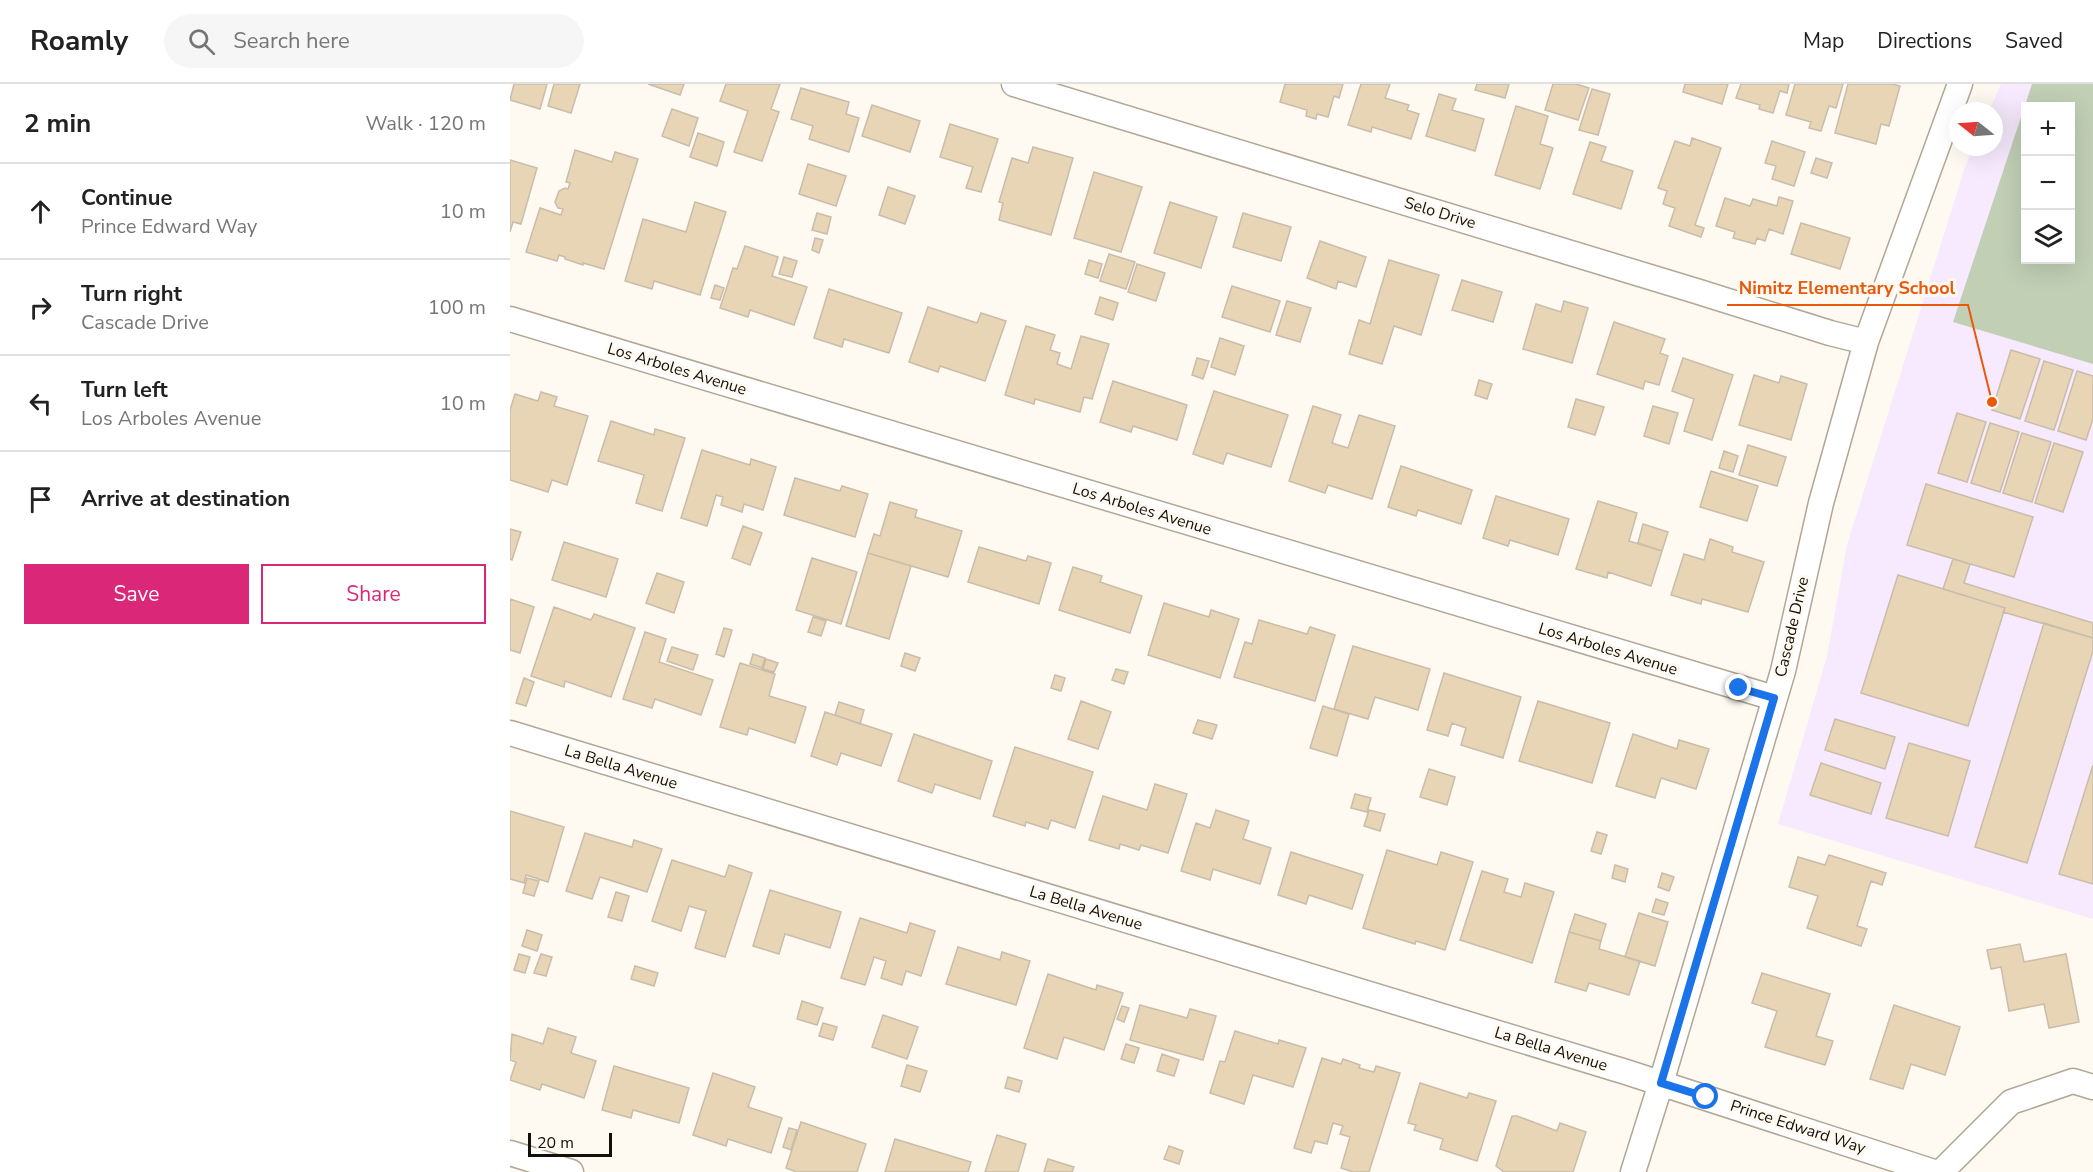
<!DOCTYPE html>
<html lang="en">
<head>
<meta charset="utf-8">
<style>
  :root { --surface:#fff; --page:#f6f6f6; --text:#222; --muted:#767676; --line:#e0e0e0; --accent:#db2777 }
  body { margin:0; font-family:"Nunito Sans",sans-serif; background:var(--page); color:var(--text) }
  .controls { position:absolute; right:18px; top:18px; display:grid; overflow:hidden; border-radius:0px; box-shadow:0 6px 24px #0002 }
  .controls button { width:54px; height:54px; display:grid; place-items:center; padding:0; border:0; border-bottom:2px solid var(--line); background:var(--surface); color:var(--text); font:30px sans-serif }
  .compass { position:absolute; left:1439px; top:18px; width:54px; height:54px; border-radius:50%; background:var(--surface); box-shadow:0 6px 24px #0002; rotate:287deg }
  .scale { position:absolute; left:18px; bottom:15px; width:84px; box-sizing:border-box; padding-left:6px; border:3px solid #141009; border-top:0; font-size:16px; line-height:21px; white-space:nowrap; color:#141009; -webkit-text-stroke:4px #fef9f1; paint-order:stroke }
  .stop { position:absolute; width:18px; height:18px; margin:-14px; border:4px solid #1a73e8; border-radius:50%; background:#fff }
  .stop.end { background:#1a73e8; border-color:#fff; box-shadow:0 2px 6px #0008 }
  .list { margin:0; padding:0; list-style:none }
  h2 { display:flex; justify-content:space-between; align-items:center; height:78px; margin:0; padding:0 24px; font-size:26px }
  h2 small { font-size:20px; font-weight:400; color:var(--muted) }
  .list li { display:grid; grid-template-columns:39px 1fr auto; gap:18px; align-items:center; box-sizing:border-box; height:96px; padding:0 24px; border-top:2px solid var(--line) }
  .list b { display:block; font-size:22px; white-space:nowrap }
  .list p { margin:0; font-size:20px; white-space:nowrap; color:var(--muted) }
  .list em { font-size:20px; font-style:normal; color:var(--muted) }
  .actions { display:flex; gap:12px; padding:18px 24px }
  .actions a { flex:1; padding:14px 0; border:2px solid var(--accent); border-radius:0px; text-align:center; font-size:21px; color:var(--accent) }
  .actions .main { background:var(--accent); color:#fff }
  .icon { flex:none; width:33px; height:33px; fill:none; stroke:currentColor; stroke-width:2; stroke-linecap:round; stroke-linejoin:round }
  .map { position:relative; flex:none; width:1583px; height:1088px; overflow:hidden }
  header { display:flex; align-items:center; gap:36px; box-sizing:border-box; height:84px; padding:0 30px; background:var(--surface); border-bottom:2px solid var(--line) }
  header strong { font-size:28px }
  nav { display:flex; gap:33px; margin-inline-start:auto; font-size:21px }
  .search { width:420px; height:54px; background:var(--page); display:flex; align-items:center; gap:15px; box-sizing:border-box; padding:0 21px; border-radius:33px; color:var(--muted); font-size:22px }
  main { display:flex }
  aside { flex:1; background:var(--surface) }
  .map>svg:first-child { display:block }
  .education { fill:#f7eafe; fill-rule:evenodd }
  .green { fill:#c1cfb5; fill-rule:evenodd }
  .building { fill:#e8d5b6; stroke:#c9bdaa; stroke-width:1.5 }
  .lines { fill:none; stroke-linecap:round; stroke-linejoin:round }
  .minor-casing { stroke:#b2a694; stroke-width:27 }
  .minor { stroke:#fff; stroke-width:24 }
  .route { stroke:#1a73e8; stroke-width:8 }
  .labels { text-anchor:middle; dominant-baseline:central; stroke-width:6; stroke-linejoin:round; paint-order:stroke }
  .street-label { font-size:16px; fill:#141009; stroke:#fef9f1 }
  .leader { fill:none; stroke:#e8590c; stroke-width:2 }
  .callout-dot { fill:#e8590c; stroke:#fef9f1; stroke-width:2 }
  .callout-label { font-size:18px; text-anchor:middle; font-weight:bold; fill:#e8590c; stroke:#fef9f1; stroke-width:6; stroke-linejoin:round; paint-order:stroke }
</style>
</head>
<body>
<header>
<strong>Roamly</strong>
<div class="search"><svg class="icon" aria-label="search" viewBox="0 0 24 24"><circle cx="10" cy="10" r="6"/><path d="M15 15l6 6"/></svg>Search here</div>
<nav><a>Map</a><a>Directions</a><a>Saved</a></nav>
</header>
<main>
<aside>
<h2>2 min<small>Walk · 120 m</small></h2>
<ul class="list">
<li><svg class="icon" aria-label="ahead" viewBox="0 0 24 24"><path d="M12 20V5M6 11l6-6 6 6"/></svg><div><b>Continue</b><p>Prince Edward Way</p></div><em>10 m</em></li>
<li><svg class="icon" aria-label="right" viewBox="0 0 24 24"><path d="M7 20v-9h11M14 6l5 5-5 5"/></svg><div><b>Turn right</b><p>Cascade Drive</p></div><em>100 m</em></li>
<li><svg class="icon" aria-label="left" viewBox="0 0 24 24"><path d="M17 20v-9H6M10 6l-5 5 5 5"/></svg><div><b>Turn left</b><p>Los Arboles Avenue</p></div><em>10 m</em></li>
<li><svg class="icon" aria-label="arrive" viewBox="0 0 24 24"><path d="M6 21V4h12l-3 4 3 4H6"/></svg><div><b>Arrive at destination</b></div></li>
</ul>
<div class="actions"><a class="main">Save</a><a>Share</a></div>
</aside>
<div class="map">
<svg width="1583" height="1088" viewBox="0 0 1583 1088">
  <rect width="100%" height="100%" fill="#fef9f1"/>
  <path class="education" d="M1491,0H1583V835L1268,740L1317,572L1337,461L1454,86L1463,63H1484V27H1479ZM1516,22H1560V176H1516Z"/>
  <path class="green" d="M1522,0H1583V280L1443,238ZM1516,22H1560V176H1516Z"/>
  <path class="building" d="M4,0H37L30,25L0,16Z
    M44,0H70L61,29L38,22Z
    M138,0H174L170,11Z
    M216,0H270L261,25L269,28L252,77L224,68L238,27L210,17Z
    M775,0H833L829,14L824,12L818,33L807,30L806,35L796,32L797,26L770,18Z
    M851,0H880L875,14L899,21L897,26L909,30L901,55L862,43L861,48L838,41Z
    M967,0H999L995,14L965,6Z
    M1043,0H1066L1079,4L1068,36L1035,26Z
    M1175,0H1218L1212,20L1173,8Z
    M1231,0H1279L1277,9L1270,7L1263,29L1249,25L1250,21L1226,14Z
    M1285,0H1333L1326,24L1319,22L1311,47L1299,44L1301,38L1276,31Z
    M1338,0H1382L1390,2L1379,42L1371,40L1366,60L1325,49Z
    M291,4L339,18L336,30L349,34L339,68L299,55L303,42L281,35Z
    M1082,5L1100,10L1088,51L1069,46Z
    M929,10L946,15L942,26L974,35L965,67L916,52Z
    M362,21L410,37L400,68L352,52Z
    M1006,22L1038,32L1030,60L1043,64L1030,105L985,91Z
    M162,25L188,34L179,62L152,52Z
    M440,40L488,55L471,108L456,104L463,83L430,73Z
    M188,49L214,58L207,82L180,73Z
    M1182,54L1211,64L1185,141L1194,144L1191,153L1159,142L1165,124L1153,120L1157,107L1148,104L1165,57L1180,62Z
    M1262,57L1295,68L1284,102L1262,95L1266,82L1255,79Z
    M1080,58L1096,63L1091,77L1123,87L1111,125L1063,110Z
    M523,63L563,74L541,151L489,136L493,119L489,118L502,74L518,79Z
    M65,66L102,78L105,68L128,75L94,185L73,179V181L55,175V173L49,171L47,177L16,168L30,124L51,131L53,125L48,124L45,118L49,107L55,104L58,105L60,99L56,98Z
    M1306,74L1322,79L1317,94L1301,89Z
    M0,76L27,84L11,140L3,138L0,148Z
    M298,80L336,92L326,122L289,110Z
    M584,88L632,103L611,168L564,154Z
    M378,103L405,112L395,140L369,131Z
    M1269,113L1283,117L1273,150L1259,145L1255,157L1247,154L1245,160L1223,154L1225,148L1206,142L1215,114L1240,122L1243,115L1267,122Z
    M185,118L216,128L190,211L144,197L142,205L115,197L133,135L176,148Z
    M660,118L707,133L691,184L644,169Z
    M307,129L321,133L317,150L302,146Z
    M733,129L781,143L771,177L723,163Z
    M1291,139L1340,154L1330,185L1281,170Z
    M305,154L313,156L309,169L302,166Z
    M810,157L856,173L846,203L828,197L826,205L797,194Z
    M235,162L268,173L262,192L297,203L284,241L240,226L238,233L210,224L223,184L227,185Z
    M599,170L625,178L616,205L590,197Z
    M274,173L287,177L282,193L269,190Z
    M579,176L592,180L588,194L575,190Z
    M879,176L929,191L911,251L884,242L872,280L839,270L849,236L860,240Z
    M627,180L655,189L646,217L618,208Z
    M952,196L992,208L983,238L942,226Z
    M205,201L214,204L210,216L201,214Z
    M722,202L770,217L760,248L712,233Z
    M319,205L392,229L379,269L334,255L332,263L304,254Z
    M590,213L608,219L603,236L585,230Z
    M777,217L801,224L790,258L766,251Z
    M1054,217L1078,224L1062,279L1013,265L1026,220L1051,228Z
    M418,223L467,239L471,229L496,237L475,297L430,282L428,288L399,278Z
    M1104,238L1155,255L1150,269L1158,272L1149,301L1135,297L1133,305L1087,290Z
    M516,242L545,251L540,266L550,269L547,280L561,285L571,252L599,260L582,315L574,313L570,328L525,315L524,320L495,311Z
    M710,254L734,262L725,291L701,283Z
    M1501,266L1530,275L1510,335L1482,326Z
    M687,274L699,277L693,295L682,291Z
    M1173,274L1223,291L1202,356L1174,347L1184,315L1162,307Z
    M1534,277L1563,286L1544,346L1515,337Z
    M1567,287L1583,292V335L1576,356L1548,347Z
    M1244,291L1269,299L1271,292L1297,300L1281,356L1229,341Z
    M969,296L982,300L977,315L965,311Z
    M603,297L677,321L667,356L623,342L621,348L590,338Z
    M704,307L778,331L761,383L717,369L713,380L683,370Z
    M31,308L47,313L44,322L78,332L57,401L42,396L38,408L0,396V326L5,310L28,317Z
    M1066,315L1094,323L1085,351L1058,343Z
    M803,322L831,331L822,359L838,364L849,331L885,342L862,415L818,401L815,409L779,397Z
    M1143,322L1168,329L1159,360L1134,352Z
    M1447,329L1476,338L1457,398L1428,389Z
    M101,337L144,351L145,345L175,354L152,427L126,419L134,391L88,377Z
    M1480,339L1509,348L1490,408L1461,399Z
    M1512,349L1541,358L1522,418L1493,409Z
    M1544,359L1573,368L1553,428L1525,419Z
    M1238,361L1276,373L1267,402L1229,391Z
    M192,366L240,381L241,375L266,383L253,426L234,420L232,428L211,421L213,413L206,411L197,442L171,434Z
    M1214,367L1228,372L1223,388L1209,384Z
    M891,382L962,406L951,440L908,426L906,432L878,423Z
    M1201,387L1248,402L1237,437L1190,423Z
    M285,394L330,407L332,402L358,410L345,453L274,431Z
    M1416,400L1523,433L1504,493L1397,461Z
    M986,412L1059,435L1048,471L1000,456L998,462L973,454Z
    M1088,417L1127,429L1119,457L1152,467L1141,502L1098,488L1097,494L1066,485Z
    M380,418L407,426L405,433L452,447L438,493L358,469L364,450L370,452Z
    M1133,440L1158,448L1152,467L1128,459Z
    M233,442L252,449L240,481L222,474Z
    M0,445L11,448L2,476L0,475Z
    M1200,455L1223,463L1222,468L1254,478L1238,528L1192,515L1191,520L1161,511L1174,470L1194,476Z
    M54,458L108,475L96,513L42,496Z
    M469,463L516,477L518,472L541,479L529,520L458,498Z
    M358,469L401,482L379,555L336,542Z
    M302,474L347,488L331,540L286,526Z
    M1443,475L1460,480L1454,499L1583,539V554L1493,528L1495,524L1433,505Z
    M563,483L592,492L590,498L632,512L620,549L549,526Z
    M147,489L174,498L164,529L136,519Z
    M1388,491L1495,524L1458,642L1351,609Z
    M0,515L24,523L10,569L0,566Z
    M654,519L699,533L701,526L729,535L710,594L638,571Z
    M44,523L81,536L84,530L125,544L101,613L55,597L54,603L21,592Z
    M303,533L316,537L311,552L298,548Z
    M749,536L797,550L800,543L825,551L805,617L724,593L735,558L742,560Z
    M1534,539L1583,554V567L1517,779L1465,763Z
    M214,544L222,546L214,573L206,570Z
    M135,548L156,555L149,578L203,596L191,631L145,615L142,624L113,615Z
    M843,562L920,585L908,626L865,613L858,635L824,625Z
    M162,563L188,571L183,586L157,577Z
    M395,569L410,574L405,587L391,582Z
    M243,570L255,574L252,584L240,580Z
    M256,575L268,579L264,588L253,585Z
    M230,579L265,590L259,612L296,623L285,659L239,644L237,651L210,643Z
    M606,585L618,588L614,600L602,596Z
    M934,589L1011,613L993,674L951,661L956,644L942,639L938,652L917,646Z
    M545,591L555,594L551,607L541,604Z
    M14,594L24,598L16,622L6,619Z
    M571,617L601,628L588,665L558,655Z
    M1028,617L1100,639L1082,699L1009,677Z
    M329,618L354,626L350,640L325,631Z
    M813,622L839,630L827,672L800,664Z
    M315,628L382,650L371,682L331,669L327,681L301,672Z
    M1325,635L1385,653L1375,685L1315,666Z
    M688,636L707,641L702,655L683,649Z
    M404,650L482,677L470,715L425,700L422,709L388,697Z
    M1123,650L1167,665L1169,656L1199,665L1186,705L1151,694L1145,714L1106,702Z
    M1399,659L1460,677L1438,752L1376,734Z
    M505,663L583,688L565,744L541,736L538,745L516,738L515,742L483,732Z
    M1311,679L1371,699L1361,730L1300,711Z
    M1583,681V800L1549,790Z
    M919,685L945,693L937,721L910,713Z
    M645,700L677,710L658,769L631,761L629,766L610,760L609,765L579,756L593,712L637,726Z
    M845,710L861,714L857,728L841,724Z
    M706,726L739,737L733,755L761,764L750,800L703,785L700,796L671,787L686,739L700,744Z
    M859,726L875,730L870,747L854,742Z
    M0,727L54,743L38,798L16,791L14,799L0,795Z
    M1087,748L1097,751L1091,770L1081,767Z
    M75,749L122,763L124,756L152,765L137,808L90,793L82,815L56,807Z
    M877,766L927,781L931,768L963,778L935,866L906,857L905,860L853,844Z
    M781,768L853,791L842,825L799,811L796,820L768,811Z
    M1319,771L1376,789L1372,801L1361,797L1347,842L1357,845L1351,862L1297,844L1308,812L1279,803L1288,773L1315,781Z
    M162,776L215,793L219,781L242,789L215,873L185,864L196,827L179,822L171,847L142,837Z
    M1105,781L1118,785L1115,798L1102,794Z
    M972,787L998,795L994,808L1011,813L1015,799L1044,808L1022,879L950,856Z
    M1152,789L1164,793L1159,807L1148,803Z
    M17,794L29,797L24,812L13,809Z
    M260,806L331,828L320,864L275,850L269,870L243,862Z
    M106,808L119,812L112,837L98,833Z
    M1146,815L1158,819L1154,831L1142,828Z
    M1129,829L1158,838L1145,882L1115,873Z
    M1065,830L1096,840L1091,857L1059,848Z
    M350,834L397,849L400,839L425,847L411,892L396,887L392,901L371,894L376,877L364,873L355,901L331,894Z
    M17,846L32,851L27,867L12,862Z
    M1059,848L1091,857L1089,865L1130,877L1119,911L1079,899L1076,907L1045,898Z
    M1510,860L1514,878L1556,870L1569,938L1539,944L1534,920L1499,927L1491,883L1481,885L1477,866Z
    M448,863L490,876L492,868L520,877L506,921L436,900Z
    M9,870L20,873L15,889L4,886Z
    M31,870L42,873L36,892L24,889Z
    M125,882L148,889L144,902L121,895Z
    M1252,889L1320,910L1306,952L1323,957L1315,981L1255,963L1267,927L1242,919Z
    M538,890L586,906L587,901L613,909L594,966L554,953L547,975L514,964Z
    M292,917L313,924L307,941L287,935Z
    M630,921L677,934L680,925L706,932L693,976L620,956Z
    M1384,921L1450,943L1435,991L1401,980L1393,1005L1360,995Z
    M612,922L619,924L614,938L607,935Z
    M373,931L408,943L397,975L362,963Z
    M313,939L327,943L323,956L309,952Z
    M38,944L66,953L61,969L86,977L74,1014L32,1000L30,1006L0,996L6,978L0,976L2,950L33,960Z
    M725,947L768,960L769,956L796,964L783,1003L743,991L734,1020L700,1009L710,977L715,978Z
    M616,960L629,964L624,979L611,975Z
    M652,970L669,976L664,992L647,987Z
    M812,974L831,980L833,975L850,981L849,984L864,988L866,982L890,989L859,1088H843L831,1084L840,1053L830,1050L833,1042L823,1039L817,1060L805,1057L801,1069L784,1064Z
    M397,981L417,987L410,1008L391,1002Z
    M104,982L179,1004L169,1039L123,1026L121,1034L92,1026Z
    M203,989L245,1003L238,1023L272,1034L261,1069L218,1055L216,1062L183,1051Z
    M498,993L512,997L509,1008L495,1004Z
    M910,999L957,1014L959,1009L986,1017L967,1077L930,1065L933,1055L904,1046L906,1041L898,1039Z
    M1002,1032H1007L1047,1047L1050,1039L1076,1048L1063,1088H994L986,1082Z
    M291,1038L356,1060L347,1088H287L276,1084Z
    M279,1044L287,1046L281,1066L273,1063Z
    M487,1051L516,1060L508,1088H475Z
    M385,1055L461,1078L458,1088H375Z
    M659,1062L673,1067L669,1080L654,1075Z
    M538,1075L564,1083L562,1088H534Z"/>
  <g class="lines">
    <g class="minor-casing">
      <path id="minor" d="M504,0L1186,207L1320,249L1356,258
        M0,235L1264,614
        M0,649L1116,988L1424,1088
        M0,1069L61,1088
        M1123,1088L1151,999L1273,587L1311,419L1356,258L1450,0
        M1431,1088L1501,1018L1563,997L1583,1003"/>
    </g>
    <use href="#minor" class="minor"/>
  </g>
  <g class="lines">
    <path class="route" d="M1196,1013L1151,999L1264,614L1229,604"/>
  </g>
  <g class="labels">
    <g class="street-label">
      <text transform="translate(930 129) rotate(17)">Selo Drive</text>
      <text transform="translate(167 285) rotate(17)">Los Arboles Avenue</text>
      <text transform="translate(632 425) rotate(17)">Los Arboles Avenue</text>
      <text transform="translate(1282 543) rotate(-77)">Cascade Drive</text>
      <text transform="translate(1098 565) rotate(17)">Los Arboles Avenue</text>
      <text transform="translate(111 683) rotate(17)">La Bella Avenue</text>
      <text transform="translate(576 824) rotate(17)">La Bella Avenue</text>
      <text transform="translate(1041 965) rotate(17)">La Bella Avenue</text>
      <text transform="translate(1288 1043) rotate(18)">Prince Edward Way</text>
    </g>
  </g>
  <path class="leader" d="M1482 318L1458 221H1217"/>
  <circle class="callout-dot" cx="1482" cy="318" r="6"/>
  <g class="callout-label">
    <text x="1337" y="210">Nimitz Elementary School</text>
  </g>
</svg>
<div class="controls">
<button>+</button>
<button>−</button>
<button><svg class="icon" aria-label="layers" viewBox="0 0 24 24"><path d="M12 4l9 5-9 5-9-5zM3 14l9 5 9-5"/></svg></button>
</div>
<svg class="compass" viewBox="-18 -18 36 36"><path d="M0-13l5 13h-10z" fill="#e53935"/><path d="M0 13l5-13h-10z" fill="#767676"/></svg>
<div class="scale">20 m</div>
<div class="stop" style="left:1196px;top:1013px"></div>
<div class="stop end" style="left:1229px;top:604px"></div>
</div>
</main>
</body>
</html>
